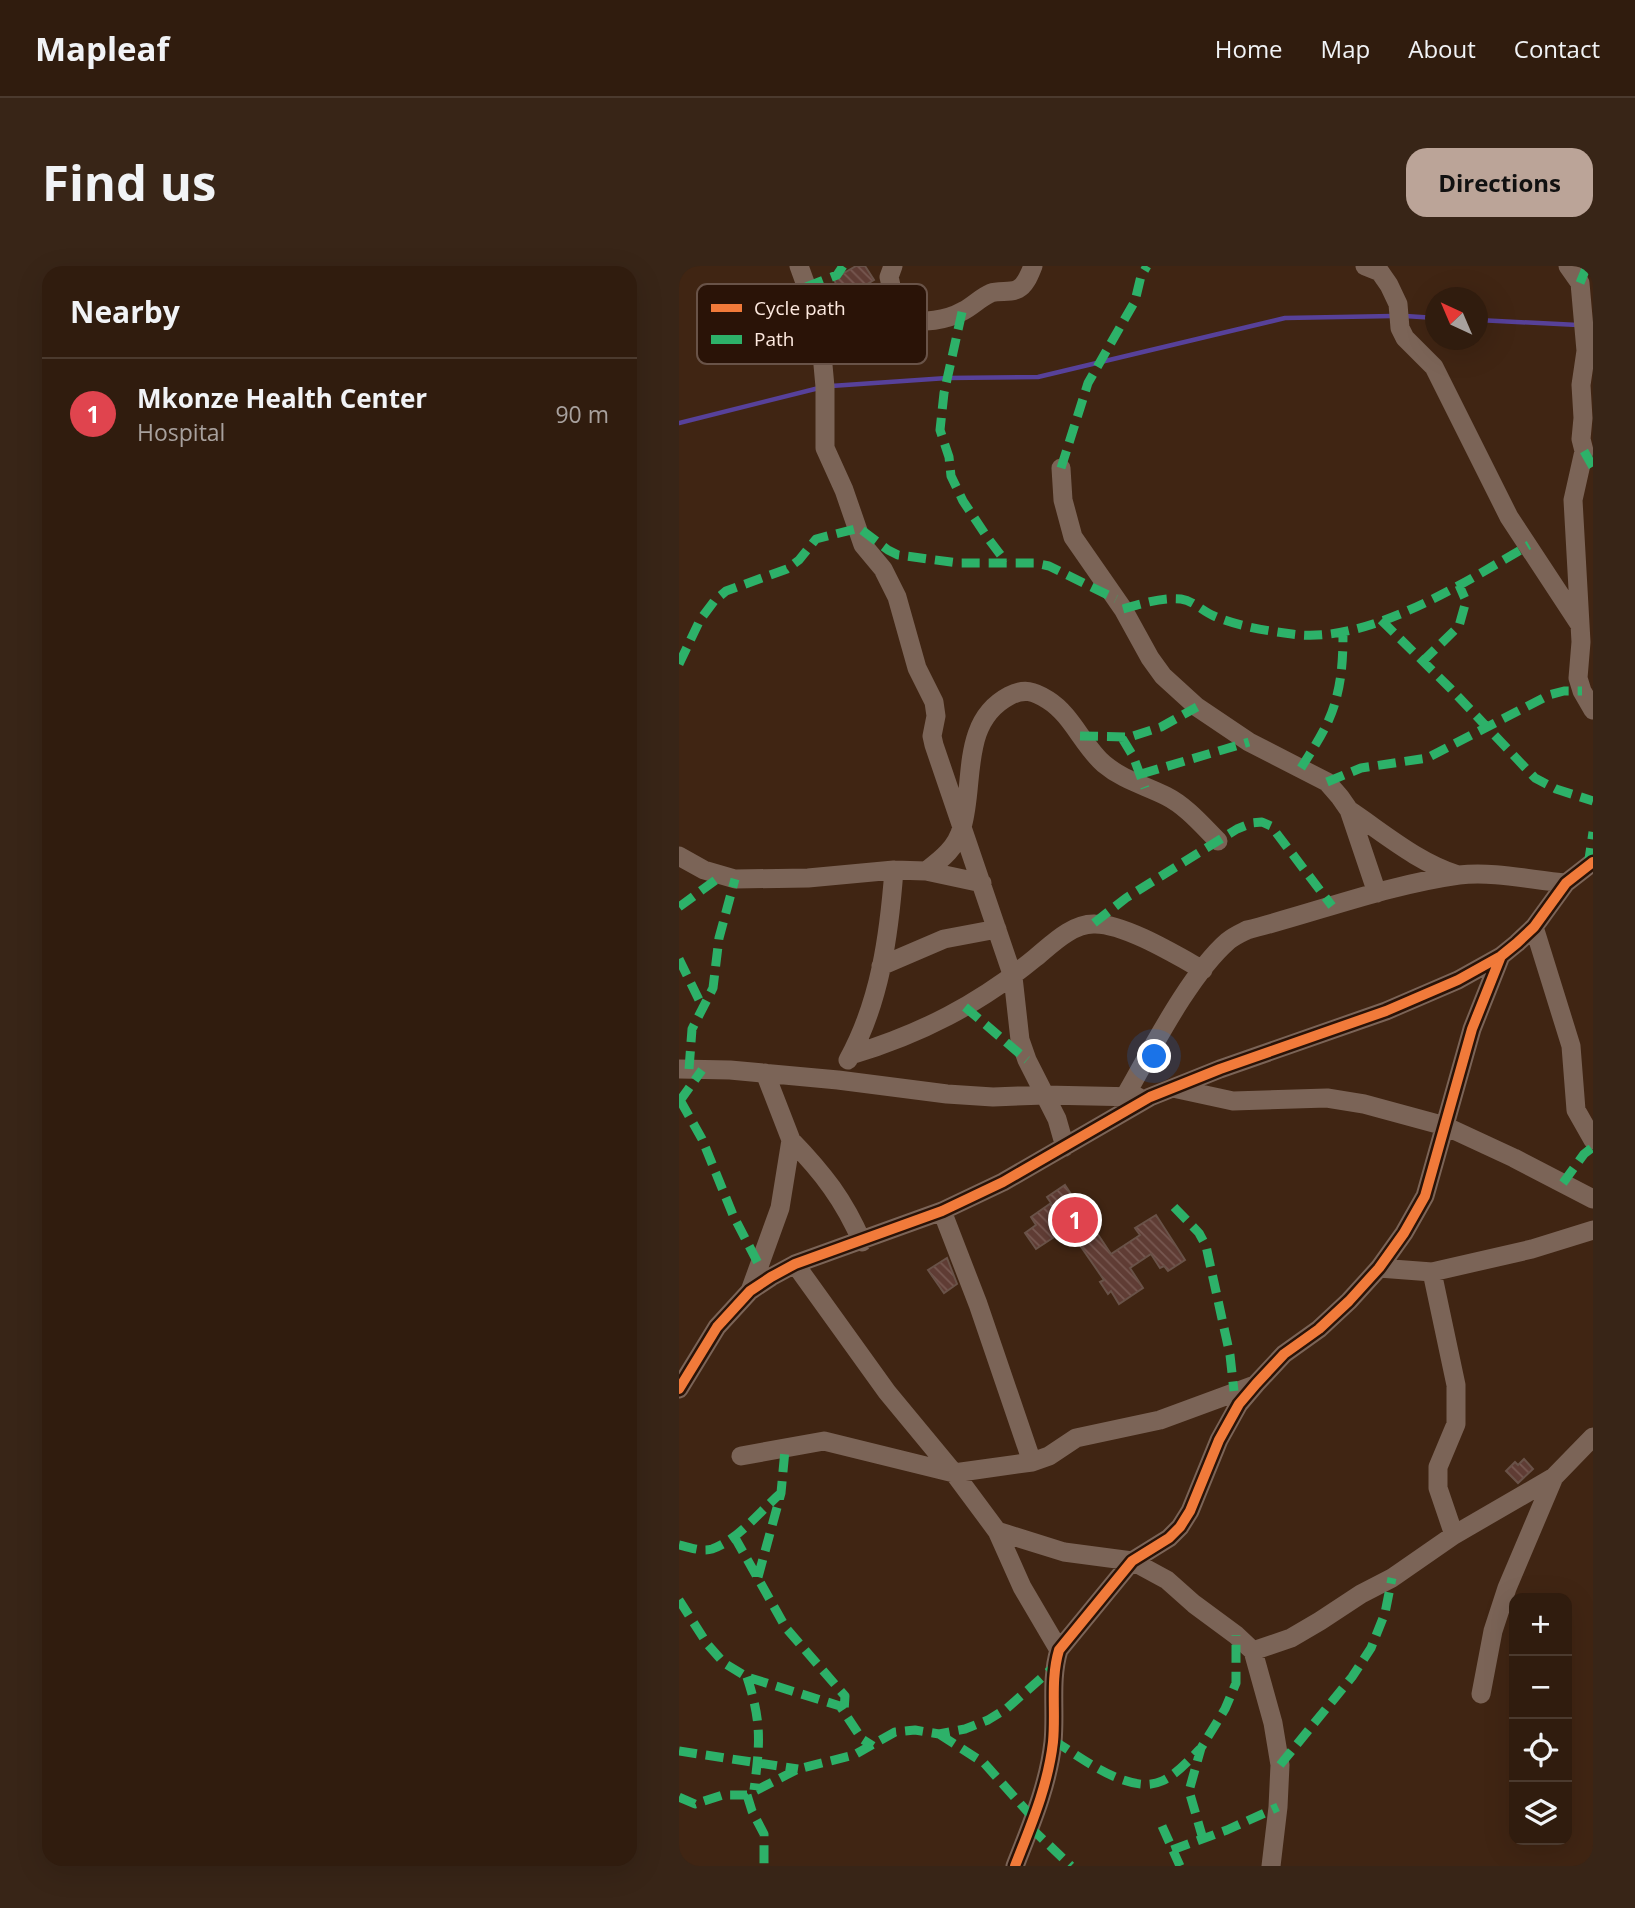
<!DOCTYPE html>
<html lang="en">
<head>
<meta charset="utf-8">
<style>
  :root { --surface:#301c0e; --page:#382517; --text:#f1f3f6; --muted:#a8a19e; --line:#4b3a2e; --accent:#bba498 }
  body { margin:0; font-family:"Open Sans",sans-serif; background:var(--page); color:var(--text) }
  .controls { position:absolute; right:21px; bottom:21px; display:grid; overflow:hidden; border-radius:14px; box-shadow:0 7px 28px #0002 }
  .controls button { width:63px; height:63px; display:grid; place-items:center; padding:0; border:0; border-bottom:2px solid var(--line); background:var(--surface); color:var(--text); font:35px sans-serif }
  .compass { position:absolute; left:746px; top:21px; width:63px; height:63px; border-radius:50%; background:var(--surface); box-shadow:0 7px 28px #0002; rotate:316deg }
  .you { position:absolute; left:476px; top:791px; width:24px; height:24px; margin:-18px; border:5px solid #fff; border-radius:50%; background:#1a73e8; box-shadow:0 0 0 10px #1a73e833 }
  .badge { display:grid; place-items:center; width:46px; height:46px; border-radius:50%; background:var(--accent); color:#fff; font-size:23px; font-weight:700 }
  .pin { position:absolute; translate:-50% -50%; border:4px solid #fff; box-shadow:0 2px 7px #0006 }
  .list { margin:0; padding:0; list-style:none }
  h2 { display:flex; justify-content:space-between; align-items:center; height:91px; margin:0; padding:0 28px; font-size:30px }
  h2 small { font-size:23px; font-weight:400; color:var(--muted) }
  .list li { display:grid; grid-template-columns:46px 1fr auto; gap:21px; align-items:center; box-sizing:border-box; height:112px; padding:0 28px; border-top:2px solid var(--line) }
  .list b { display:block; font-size:26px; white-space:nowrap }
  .list p { margin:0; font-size:23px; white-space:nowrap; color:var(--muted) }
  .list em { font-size:23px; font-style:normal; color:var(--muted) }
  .icon { flex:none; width:38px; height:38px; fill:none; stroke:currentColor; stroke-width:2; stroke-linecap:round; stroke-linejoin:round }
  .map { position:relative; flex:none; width:914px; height:1600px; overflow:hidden; border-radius:21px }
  header { display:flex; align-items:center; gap:42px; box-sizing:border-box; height:98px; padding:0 35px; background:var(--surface); border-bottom:2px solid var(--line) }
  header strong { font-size:33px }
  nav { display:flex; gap:38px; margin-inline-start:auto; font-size:24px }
  .intro { display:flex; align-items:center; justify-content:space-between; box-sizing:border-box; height:168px; padding:0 42px }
  h1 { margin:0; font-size:49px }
  .button { padding:18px 32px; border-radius:21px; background:var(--accent); color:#111; font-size:24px; font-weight:700 }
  main { display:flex; gap:42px; padding:0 42px }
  aside { flex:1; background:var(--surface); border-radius:21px; box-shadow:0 7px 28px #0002 }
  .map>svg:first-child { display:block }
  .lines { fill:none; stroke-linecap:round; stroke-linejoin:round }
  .stream { stroke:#57419a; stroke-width:4.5 }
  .building { fill:url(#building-back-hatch); stroke:#695248; stroke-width:2 }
  .minor { stroke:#7b6457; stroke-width:19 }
  .quiet { stroke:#2db169; stroke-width:9; stroke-dasharray:18 9; stroke-linecap:butt }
  .cycleway-casing { stroke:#2a1307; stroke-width:15 }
  .cycleway { stroke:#f17a3a; stroke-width:10 }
  .key { fill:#2a1307; stroke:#695348; stroke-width:2 }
  .key-label { font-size:19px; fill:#fde9df }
</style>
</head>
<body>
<header>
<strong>Mapleaf</strong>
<nav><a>Home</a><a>Map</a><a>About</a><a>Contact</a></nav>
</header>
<div class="intro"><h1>Find us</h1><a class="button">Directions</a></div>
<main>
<aside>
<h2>Nearby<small></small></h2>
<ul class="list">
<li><span class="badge" style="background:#e0444e">1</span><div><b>Mkonze Health Center</b><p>Hospital</p></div><em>90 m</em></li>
</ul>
</aside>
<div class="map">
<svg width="914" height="1600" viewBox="0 0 914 1600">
  <defs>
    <pattern id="building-back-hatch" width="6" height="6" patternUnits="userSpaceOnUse" patternTransform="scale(1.75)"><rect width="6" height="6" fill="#5f3c34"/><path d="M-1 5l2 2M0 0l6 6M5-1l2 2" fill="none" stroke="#775851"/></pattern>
  </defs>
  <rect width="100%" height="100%" fill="#402513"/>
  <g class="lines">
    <path class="stream" d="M726,50L757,52
      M799,54L899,59
      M152,120L268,112L359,111L606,52L714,50
      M0,157L140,122"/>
  </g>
  <path class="building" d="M177,0H186L195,14L183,21L182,19L161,28L155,13Z
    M386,919L432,988L461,969L456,962L477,949L506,994L489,1005L485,1000L481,1002L472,988L451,1002L464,1022L440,1038L432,1025L429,1028L421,1016L425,1014L389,962L357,983L346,967L357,959L352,951L372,937L368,931Z
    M268,992L278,1018L265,1027L249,1004Z
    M845,1193L854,1203L839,1217L827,1205L836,1196L839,1199Z"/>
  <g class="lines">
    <path class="minor" d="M120,0L136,44L142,77L146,121V182L165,224L184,279L204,303L218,331L238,402L255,436L257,450L253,470L255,479L334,711L341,774L348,794L378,853L386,881
      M214,0L210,11C213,22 215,43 226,50C241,60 270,53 284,45C294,40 302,31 312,27C320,24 332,27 339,23C347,19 351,7 354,0
      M686,0L701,6L710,19L719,38L721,62L726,72L755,101L830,251L901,359
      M889,0L901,17L907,85L902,119L904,152L902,173L905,185L894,234L902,376L899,412L903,425L914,444
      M382,202L384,234L394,271L444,343L471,392L484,410L518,441L570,476L648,516L661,531L670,544L698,627
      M670,544C706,568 738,596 779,609
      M0,590L25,604L56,613L129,612L215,604L247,605L303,617
      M247,605C263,593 278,581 283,561C296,517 281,456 330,430C345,422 355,425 369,434C393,449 404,480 425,498C444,514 465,519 487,530C507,540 523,559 539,575
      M855,661L892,780L897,844L914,874
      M202,700L265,673L318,663
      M172,789C242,768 300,738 356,692C372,679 393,657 416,658C446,658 497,689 524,704
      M169,794C201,736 210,670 215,604
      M0,803L51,804L159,814L268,828L314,831L366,829L459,831
      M494,822L554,835L648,832L685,838L766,860L835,892L914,933
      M446,830C472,785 510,709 549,675C555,670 562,667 568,664C639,646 708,619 780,609C815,605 852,614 887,617
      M112,874C144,907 165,934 183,976
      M263,945L299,1038L353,1196
      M116,998L208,1126L275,1207L318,1265L343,1321L380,1384
      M700,1002L753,1006L853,983L914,964
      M753,1006L777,1119V1158L759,1201V1222L775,1269
      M71,1025L101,942L112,874L86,807
      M0,1123L38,1061L71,1025L92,1011L116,998L263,945L324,916L471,831L541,803L707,745L779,714L822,690L838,677L855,661L887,617L914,596
      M62,1190L145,1175L275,1207L353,1196L370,1190L397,1172L481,1154L576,1119
      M318,1265L385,1286L453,1295L488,1314L515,1338L557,1369L574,1385L594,1457L601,1499L599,1541L592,1600
      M574,1385L612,1372L641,1355L682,1328L713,1312L775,1269L875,1211L914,1171
      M802,1428L814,1365L828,1322L875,1211
      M336,1600C352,1559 369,1520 374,1476C377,1445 371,1414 380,1384L453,1295L490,1272L501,1261L511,1245L540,1174L560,1138L577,1118L605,1088L640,1063L670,1035L700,1002L725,967L746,930L793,763L822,690"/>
    <path class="quiet" d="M901,17L908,0
      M127,21L158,9L164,0
      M283,46L265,127L261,164L270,191L272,210L284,235L308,271L327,296
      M905,185L914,201
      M382,202L409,117L456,35L462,10L468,0
      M444,343C462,338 483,331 502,333C515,335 523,345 535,350C558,360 588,365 613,368C689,379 786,316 850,279
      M702,354L772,423L856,512L877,523L914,535
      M743,396L780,360L787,335L780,319
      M0,398L21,354L36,334L47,325L108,303L120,294L137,273L180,262L209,284L219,289L280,297H355L370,300L437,333
      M401,470L451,471L482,461L518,441
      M443,472L454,490L466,522
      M622,502C635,481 651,458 657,433C663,412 664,389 664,368
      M462,508L570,476
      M648,516L682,502L748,492L870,429L885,425H903
      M909,600L914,566
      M0,641L42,610
      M415,657L447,632L558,563L573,557L583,556L592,560L653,640
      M0,693L25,744
      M286,741L348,794
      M10,803L13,763L34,722L40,672L56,613
      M1,834L23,873L54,949L81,1001
      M0,836L23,804
      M884,917L905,888L914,881
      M495,941L520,967L527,980L551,1089L555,1125
      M55,1270L107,1362L166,1430L165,1446
      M0,1279C10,1281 23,1286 33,1283C59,1274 81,1245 102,1227
      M79,1311L102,1227L106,1184
      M0,1334L29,1379L45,1397L68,1411L161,1440L183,1473L194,1480
      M68,1411C83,1457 81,1477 75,1524
      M260,1468L305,1497L355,1553
      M374,1474C401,1491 451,1530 483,1515C498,1508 510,1494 521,1483
      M0,1485L119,1503
      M601,1499L673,1411L692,1382L706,1347L713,1312
      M68,1529L73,1545L85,1568V1600
      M0,1531L16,1538L44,1529H68L119,1503L175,1489L216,1466L236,1464L260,1468L286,1463L309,1454L327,1443L375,1401
      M483,1560L501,1600
      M351,1561L392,1600
      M524,1573L510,1525L522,1482L546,1443L557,1417V1369
      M493,1584L548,1564L599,1541"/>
    <g class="cycleway-casing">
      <path id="cycleway" d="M0,1123L38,1061L71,1025L92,1011L116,998L263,945L324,916L471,831L541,803L707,745L779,714L822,690L838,677L855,661L887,617L914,596
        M336,1600C352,1559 369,1520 374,1476C377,1445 371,1414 380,1384L453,1295L490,1272L501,1261L511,1245L540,1174L560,1138L577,1118L605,1088L640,1063L670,1035L700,1002L725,967L746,930L793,763L822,690"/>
    </g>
    <use href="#cycleway" class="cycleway"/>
  </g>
  <rect x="18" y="18" width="230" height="80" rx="10" class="key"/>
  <rect x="32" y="38" width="31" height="8" fill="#f17a3a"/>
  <rect x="32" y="69" width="31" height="9" fill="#2db169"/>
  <g class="key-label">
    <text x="75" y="49">Cycle path</text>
    <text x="75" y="80">Path</text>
  </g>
</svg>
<div class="controls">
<button>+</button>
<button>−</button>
<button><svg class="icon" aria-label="locate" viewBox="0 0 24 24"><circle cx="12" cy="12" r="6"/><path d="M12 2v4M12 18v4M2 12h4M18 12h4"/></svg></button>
<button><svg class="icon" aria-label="layers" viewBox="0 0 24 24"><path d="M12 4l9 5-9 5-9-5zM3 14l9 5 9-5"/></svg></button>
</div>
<svg class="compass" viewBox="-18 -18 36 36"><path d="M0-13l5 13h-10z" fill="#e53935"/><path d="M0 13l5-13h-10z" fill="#a8a19e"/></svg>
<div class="you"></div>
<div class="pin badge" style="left:396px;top:954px;background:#e0444e">1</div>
</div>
</main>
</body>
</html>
